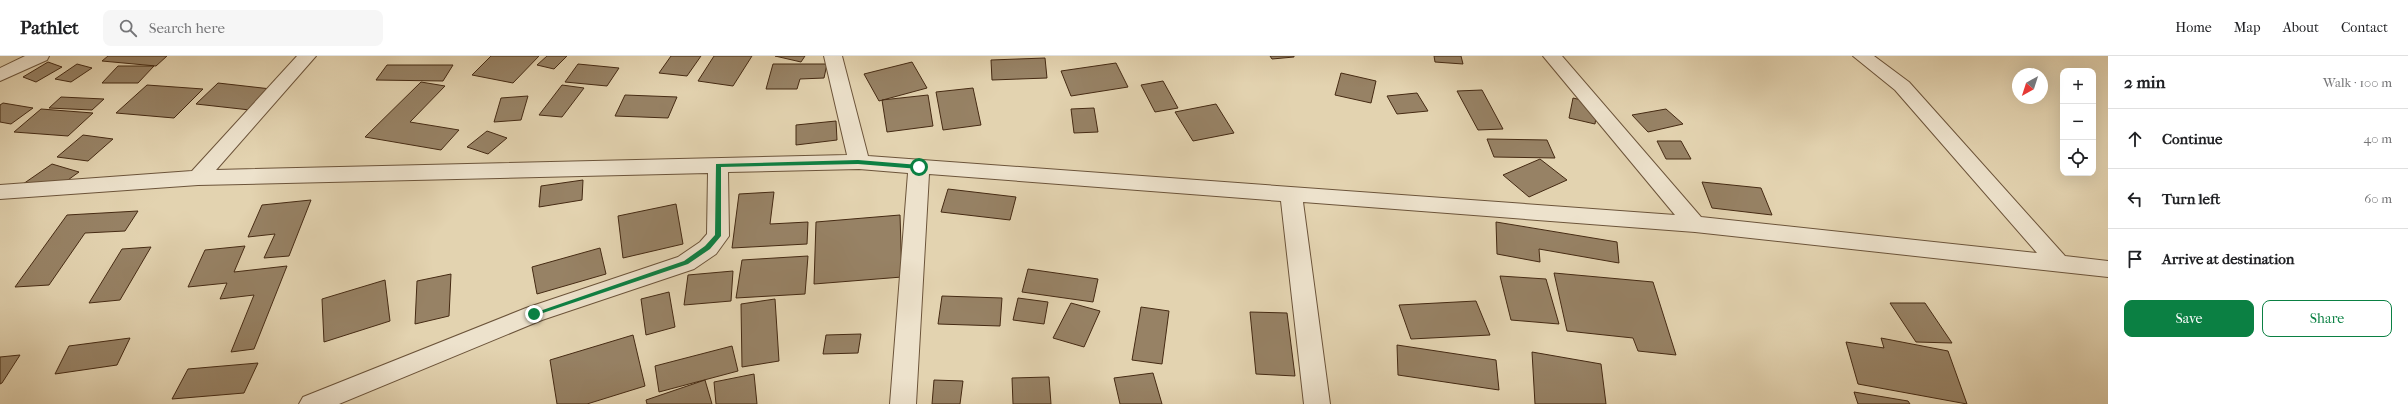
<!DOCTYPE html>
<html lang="en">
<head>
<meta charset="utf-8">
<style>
  :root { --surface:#fff; --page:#f6f6f6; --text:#202124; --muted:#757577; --line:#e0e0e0; --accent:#0b8043 }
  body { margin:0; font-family:"IM FELL French Canon",serif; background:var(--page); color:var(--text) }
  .controls { position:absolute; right:12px; top:12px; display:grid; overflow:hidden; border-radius:8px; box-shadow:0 4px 16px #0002 }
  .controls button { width:36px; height:36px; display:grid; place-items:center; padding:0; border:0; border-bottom:1px solid var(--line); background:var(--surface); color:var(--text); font:20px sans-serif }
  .compass { position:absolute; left:2012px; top:12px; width:36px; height:36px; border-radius:50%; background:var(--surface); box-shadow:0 4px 16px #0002; rotate:219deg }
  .stop { position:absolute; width:12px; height:12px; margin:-9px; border:3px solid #0b8043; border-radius:50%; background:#fff }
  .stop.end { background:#0b8043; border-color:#fff; box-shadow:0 1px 4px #0008 }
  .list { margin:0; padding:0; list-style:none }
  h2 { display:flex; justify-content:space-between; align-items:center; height:52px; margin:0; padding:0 16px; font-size:17px }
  h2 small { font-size:13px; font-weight:400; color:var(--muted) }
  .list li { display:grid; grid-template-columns:26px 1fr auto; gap:12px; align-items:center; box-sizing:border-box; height:60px; padding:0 16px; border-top:1px solid var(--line) }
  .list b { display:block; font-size:15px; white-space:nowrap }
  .list em { font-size:13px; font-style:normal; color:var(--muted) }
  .actions { display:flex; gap:8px; padding:12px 16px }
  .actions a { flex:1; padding:9px 0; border:1px solid var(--accent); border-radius:8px; text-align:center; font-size:14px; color:var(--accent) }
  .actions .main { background:var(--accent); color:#fff }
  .icon { flex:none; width:22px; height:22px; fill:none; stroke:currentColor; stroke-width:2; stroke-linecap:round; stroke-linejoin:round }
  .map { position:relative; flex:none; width:2108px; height:348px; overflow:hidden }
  header { display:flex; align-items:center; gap:24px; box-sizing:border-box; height:56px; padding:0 20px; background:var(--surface); border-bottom:1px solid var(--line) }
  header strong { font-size:19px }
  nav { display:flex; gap:22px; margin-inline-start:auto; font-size:14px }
  .search { width:280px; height:36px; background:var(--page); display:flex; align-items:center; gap:10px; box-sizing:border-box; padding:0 14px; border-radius:8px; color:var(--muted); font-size:15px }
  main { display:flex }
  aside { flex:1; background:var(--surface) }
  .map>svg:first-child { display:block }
  .building { fill:#978265; stroke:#452a13 }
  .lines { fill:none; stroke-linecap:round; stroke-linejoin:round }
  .minor-casing { stroke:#6c543a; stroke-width:2 }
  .minor { fill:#ede2cc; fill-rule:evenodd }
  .route { fill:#0b8043 }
</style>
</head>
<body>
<header>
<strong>Pathlet</strong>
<div class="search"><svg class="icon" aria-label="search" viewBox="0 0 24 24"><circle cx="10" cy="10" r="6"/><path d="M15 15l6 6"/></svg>Search here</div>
<nav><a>Home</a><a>Map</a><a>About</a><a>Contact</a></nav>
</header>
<main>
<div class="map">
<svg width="2108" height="348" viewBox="0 0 2108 348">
  <rect width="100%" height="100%" fill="#e3d3b0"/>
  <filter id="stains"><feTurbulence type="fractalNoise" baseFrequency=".005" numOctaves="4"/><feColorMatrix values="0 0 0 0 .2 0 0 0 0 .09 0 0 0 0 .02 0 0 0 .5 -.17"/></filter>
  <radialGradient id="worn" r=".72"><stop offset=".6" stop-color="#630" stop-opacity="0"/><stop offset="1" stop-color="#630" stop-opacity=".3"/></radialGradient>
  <path class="building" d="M108,0H167L156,10L102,5Z
    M491,0H539L513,27L472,19Z
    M547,0H567L554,13L537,9Z
    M671,0H701L687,20L659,17Z
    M714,0H752L733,30L698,25Z
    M775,0H805L801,6Z
    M1270,0H1294V1L1272,3Z
    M1434,0H1461L1463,8L1435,6Z
    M1045,2L1047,22L992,24L991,4Z
    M48,6L62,11L36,26L23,21Z
    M912,6L927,32L879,45L864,18Z
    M1116,7L1128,31L1071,40L1061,15Z
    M77,8L92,12L71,26L55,23Z
    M578,8L619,12L607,30L565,26Z
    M773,8H827L824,22L800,23L797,33H766Z
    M387,9H453L443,25L376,24Z
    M118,10H154L138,27H102Z
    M1341,17L1376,25L1371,47L1335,39Z
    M1163,25L1178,52L1155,56L1141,29Z
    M421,26L445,30L410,66L459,74L441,94L365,81Z
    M218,27L271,33L250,54L196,48Z
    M147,29L203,33L174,62L116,57Z
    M562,29L584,32L562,61L539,59Z
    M973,32L981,69L943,74L936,36Z
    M1482,34L1503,73L1478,74L1457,35Z
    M1417,37L1428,55L1397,58L1387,40Z
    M625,39L677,41L668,62L615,60Z
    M928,39L933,70L887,76L882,44Z
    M528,40L521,64L494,66L501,42Z
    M61,41L104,43L92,54L49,52Z
    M1573,42L1598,48L1595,68L1569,62Z
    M3,47L33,52L11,68L0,66V49Z
    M1216,48L1234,77L1193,85L1175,56Z
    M1094,52L1098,76L1074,77L1071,53Z
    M41,53L93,57L68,80L14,76Z
    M1666,53L1683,68L1648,76L1632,59Z
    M836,65L837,84L796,89V69Z
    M487,75L507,82L488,98L467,91Z
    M83,79L113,83L88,105L57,101Z
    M1487,83L1547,84L1555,102L1494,101Z
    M1657,85H1681L1691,103H1666Z
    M1540,103L1567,124L1529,141L1503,119Z
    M52,108L79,116L50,137L23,128Z
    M583,124L582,144L539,151L541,130Z
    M1702,126L1761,132L1772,159L1712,152Z
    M948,133L1016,141L1010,164L941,156Z
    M774,136L770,168L808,166L807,188L732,192L739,138Z
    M311,144L289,200L264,202L275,178L248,181L262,149Z
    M676,148L683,188L623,202L618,160Z
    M138,155L125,175L85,177L49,229L15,231L67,159Z
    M900,159L902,221L814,228L816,166Z
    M1496,166L1617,186L1619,207L1539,193L1540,206L1497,198Z
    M245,190L234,216L287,210L254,293L231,296L254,239L220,243L227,227L188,231L205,194Z
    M151,191L120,244L89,247L122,193Z
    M600,192L606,218L537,238L532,211Z
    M808,200L805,238L736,242L742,204Z
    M1028,213L1098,223L1093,246L1022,236Z
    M733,215L731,245L684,249L688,219Z
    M1554,217L1653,226L1676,299L1638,295L1633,282L1567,275Z
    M451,218L449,260L415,268L417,225Z
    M1500,220L1546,223L1559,268L1511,264Z
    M385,224L390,265L324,286L322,243Z
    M669,236L675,271L646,279L641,243Z
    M942,240L1002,242L1000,270L938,268Z
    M1018,242L1048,246L1044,268L1013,264Z
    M775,243L779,305L742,311L741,248Z
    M1476,245L1490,279L1411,283L1399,249Z
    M1071,247L1100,255L1084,291L1053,282Z
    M1890,247H1925L1952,287L1916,286Z
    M1141,251L1169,255L1162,308L1132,304Z
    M1250,256L1287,257L1295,320L1256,318Z
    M861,278L858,297L823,298L826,279Z
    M633,279L645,330L587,348H557L550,304Z
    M130,282L117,309L55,318L69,290Z
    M1881,282L1948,295L1967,348L1858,328L1846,286L1884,292Z
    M1397,289L1496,304L1499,334L1398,319Z
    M732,290L738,315L659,336L655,310Z
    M1532,296L1601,308L1606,348H1535Z
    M20,299L2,327L0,328V301Z
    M258,307L244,337L172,343L188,313Z
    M1153,317L1162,348H1120L1114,322Z
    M754,318L757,348H716L714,326Z
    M1049,321L1051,348H1013L1012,322Z
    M705,324L712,348H647L646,344Z
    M934,324L963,325L960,348H932Z
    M1854,336L1908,345L1910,348H1858Z"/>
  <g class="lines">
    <g class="minor-casing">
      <path id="minor" d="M25,0H49L47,4L0,25V12Z
        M297,0H316L216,114L847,99L824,0H842L868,100L1675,159L1543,0H1562L1701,161L2037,197L1895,34L1853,0H1874L1909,26L2065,200L2108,205V221L1695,176L1303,146L1330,348H1304L1281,145L929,118L916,348H890L908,117L859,113L728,116L729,180L716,198L694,213L542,264L339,348H299L303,341L526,252L678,201L700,186L707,178L708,117L198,129L0,143V129L192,115Z"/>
    </g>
    <use href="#minor" class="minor"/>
  </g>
  <path class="route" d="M858,104L919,109L922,111L919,113L858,108L721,111V180L710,193L688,208L534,260L531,258L684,205L705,190L715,179L716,108Z"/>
  <rect width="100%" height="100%" filter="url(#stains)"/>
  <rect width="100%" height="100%" fill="url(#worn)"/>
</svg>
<div class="controls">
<button>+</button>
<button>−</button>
<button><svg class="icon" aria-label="locate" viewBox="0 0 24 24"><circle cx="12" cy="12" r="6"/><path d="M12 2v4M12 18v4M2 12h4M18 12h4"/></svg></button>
</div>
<svg class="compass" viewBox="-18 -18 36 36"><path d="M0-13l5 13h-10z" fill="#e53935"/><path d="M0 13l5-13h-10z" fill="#757577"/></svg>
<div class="stop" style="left:919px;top:111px"></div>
<div class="stop end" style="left:534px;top:258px"></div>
</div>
<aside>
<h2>2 min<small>Walk · 100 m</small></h2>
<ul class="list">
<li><svg class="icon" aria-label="ahead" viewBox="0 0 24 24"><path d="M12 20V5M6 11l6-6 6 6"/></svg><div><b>Continue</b></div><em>40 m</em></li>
<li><svg class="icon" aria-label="left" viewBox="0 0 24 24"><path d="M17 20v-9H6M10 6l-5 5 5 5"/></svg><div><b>Turn left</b></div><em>60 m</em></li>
<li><svg class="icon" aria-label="arrive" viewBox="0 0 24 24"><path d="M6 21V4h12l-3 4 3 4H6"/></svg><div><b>Arrive at destination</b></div></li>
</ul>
<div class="actions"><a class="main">Save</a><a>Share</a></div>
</aside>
</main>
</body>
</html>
